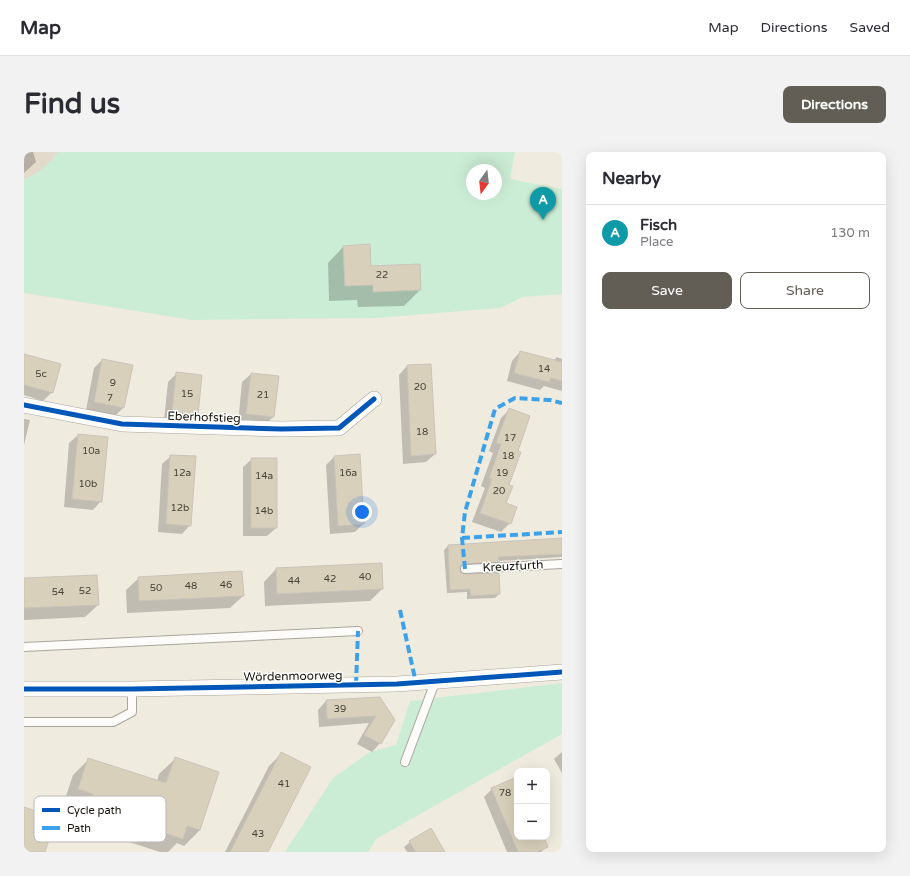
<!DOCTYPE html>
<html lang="en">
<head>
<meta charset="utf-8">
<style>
  :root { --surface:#fff; --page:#f2f2f3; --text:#2b2b33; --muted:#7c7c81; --line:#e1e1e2; --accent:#625e55 }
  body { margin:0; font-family:"Varela Round",sans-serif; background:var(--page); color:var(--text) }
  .controls { position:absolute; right:12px; bottom:12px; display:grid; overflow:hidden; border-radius:8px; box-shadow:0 4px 16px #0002 }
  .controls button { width:36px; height:36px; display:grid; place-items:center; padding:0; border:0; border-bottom:1px solid var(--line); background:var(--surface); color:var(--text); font:20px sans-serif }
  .compass { position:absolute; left:442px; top:12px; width:36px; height:36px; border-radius:50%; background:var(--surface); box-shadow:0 4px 16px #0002; rotate:195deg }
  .you { position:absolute; left:338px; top:360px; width:14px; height:14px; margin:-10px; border:3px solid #fff; border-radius:50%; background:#1a73e8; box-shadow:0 0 0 6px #1a73e833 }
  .badge { display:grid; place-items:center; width:26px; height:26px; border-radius:50%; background:var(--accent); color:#fff; font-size:13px; font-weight:700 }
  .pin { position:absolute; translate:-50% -33px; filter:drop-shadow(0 1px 2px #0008) }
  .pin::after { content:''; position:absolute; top:21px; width:14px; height:12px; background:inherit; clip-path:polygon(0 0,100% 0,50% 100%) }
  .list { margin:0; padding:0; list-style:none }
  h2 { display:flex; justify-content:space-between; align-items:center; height:52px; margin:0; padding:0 16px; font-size:17px }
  h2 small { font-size:13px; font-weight:400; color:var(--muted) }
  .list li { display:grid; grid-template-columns:26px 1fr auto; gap:12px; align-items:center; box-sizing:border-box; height:56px; padding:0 16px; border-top:1px solid var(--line) }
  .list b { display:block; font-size:15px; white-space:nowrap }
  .list p { margin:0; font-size:13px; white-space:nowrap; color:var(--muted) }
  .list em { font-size:13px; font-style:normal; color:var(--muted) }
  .actions { display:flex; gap:8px; padding:12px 16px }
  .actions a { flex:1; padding:9px 0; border:1px solid var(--accent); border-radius:8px; text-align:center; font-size:14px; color:var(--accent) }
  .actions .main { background:var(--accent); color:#fff }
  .map { position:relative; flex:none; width:538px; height:700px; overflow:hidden; border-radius:8px }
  header { display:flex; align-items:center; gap:24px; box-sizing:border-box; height:56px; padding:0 20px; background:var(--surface); border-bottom:1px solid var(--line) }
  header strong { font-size:19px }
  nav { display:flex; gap:22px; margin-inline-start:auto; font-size:14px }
  .intro { display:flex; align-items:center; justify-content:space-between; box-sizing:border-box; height:96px; padding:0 24px }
  h1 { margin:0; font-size:28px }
  .button { padding:10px 18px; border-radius:8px; background:var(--accent); color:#fff; font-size:14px; font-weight:700 }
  main { display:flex; gap:24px; padding:0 24px }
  aside { flex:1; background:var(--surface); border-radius:8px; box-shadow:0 4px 16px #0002 }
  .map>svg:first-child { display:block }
  .education { fill:#e4dacb }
  .green { fill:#ccedd5; fill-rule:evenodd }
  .shadow { fill:#0003 }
  .building { fill:#d9d0bb; stroke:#c8c4bb }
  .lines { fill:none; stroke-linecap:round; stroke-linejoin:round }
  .lane-casing { stroke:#aaa59c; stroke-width:10 }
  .street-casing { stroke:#aaa59c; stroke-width:16 }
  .lane { stroke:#fdfcfa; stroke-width:8 }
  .street { stroke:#fdfcfa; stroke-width:15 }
  .quiet { stroke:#3da1e9; stroke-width:4; stroke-dasharray:8 4; stroke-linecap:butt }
  .cycleway-casing { stroke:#fff; stroke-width:8 }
  .cycleway { stroke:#0057b8; stroke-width:5 }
  .labels { text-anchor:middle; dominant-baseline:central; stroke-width:3; stroke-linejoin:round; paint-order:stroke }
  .number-label { font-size:10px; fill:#464236 }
  .street-label { font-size:12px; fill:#15120a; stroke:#fff }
  .key { fill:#fff; stroke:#b9b8b6; stroke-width:1 }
  .key-label { font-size:11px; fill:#15120a }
</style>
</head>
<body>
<header>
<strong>Map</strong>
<nav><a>Map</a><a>Directions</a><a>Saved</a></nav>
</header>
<div class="intro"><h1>Find us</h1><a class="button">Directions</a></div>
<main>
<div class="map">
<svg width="538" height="700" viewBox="0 0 538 700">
  <rect width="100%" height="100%" fill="#f0ebdf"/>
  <path class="education" d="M0,0H66L0,27Z"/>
  <path class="green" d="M34,0H491L486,27L538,37V142L499,145L476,156L352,166L168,168L0,141V27C14,23 26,11 34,0ZM448,18H472V42H448Z
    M538,531V582L352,687L344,700H261L309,626L346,600L372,593L386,549Z"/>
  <path class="shadow" d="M0,0H9L12,10L0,21Z
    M319,95L346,115L396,138L380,154L334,155L333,148L305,149L304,111Z
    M496,200L529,209L533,205L538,207V239L520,234L516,238L483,229L488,209Z
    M0,203L28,240L19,249L0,243Z
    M78,208L99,256L91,264L62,258L70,216Z
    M383,214L411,302L402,310L379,312L375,223Z
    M153,221L173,263L164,271L140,268L144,230Z
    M227,222L249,265L241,273L214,271L218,230Z
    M485,258L493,299L484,334L481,352L486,371L477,380L448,370L461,336L457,334L469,301L465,299L477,266Z
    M0,267L6,268L0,293Z
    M54,283L83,286L77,349L69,358L40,355L45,291Z
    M147,304L166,373L158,382L134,380L138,312Z
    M310,305L339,372L331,380L306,382L302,313Z
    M228,307H252V376L243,384H219V315Z
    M538,388V405L474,409L470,413L435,415L434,417L438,423L475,442L471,446L443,447V440L423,441L420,398L424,394Z
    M252,417L358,437L346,449L241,454L240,430Z
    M115,426L219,444L206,456L103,461L102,438Z
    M0,427L74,453L61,465L0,468Z
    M355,546L356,591L348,600L333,592L345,571L295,575L294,558L302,549Z
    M538,600V621L530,607Z
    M258,601L243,700H201L245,614Z
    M65,607L133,629L135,622L151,607L176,678L160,694L153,691L144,700H136L49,672L53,658L39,653L49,623Z
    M468,637H493V685H514L519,698L517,700H483L460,645Z
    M386,690L420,700H383L380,695Z"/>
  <path class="building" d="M346,92L347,114L396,112L397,138L349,140V133L321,134L319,94Z
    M496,199L538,210V229L527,226L525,230L490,221Z
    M0,202L37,212L29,241L0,233Z
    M78,207L109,213L100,256L70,250Z
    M407,212L412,302L387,304L383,213Z
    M152,220L178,223L174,263L148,260Z
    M227,221L255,224L250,265L222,262Z
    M485,256L506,264L494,299L497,300L485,333L489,334L482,351L493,355L487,372L456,361L468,327L465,326L477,292L472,291Z
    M54,282L84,285L78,350L48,347Z
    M336,302L340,372L314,374L310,304Z
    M146,303L172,304L167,374L142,372Z
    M227,306H253V376H227Z
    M538,386V402L474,405L475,410L441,412L436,414V420L441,422L475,421L476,442L447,444L446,437L426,438L424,393Z
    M358,411L359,437L253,442L252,416Z
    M218,419L220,444L115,449L114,425Z
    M73,423L75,453L0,456V426Z
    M356,545L371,568L357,592L340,583L352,564L303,567L302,548Z
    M257,600L287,615L244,700H206Z
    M151,605L195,620L176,678L163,674L159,687L64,656L69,642L54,637L64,606L142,631Z
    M493,625V685H520L524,695L513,700H494L467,636Z
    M0,655L32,666L21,700H0Z
    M407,676L421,700H392L385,689Z"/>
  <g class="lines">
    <g class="lane-casing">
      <path id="lane" d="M441,417L538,412
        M0,495L334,479
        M0,570H89L108,560V537
        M381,610L411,530"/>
    </g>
    <g class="street-casing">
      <path id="street" d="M0,253L98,272L257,277L315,276L350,247
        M0,537H108L373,532L538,520"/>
    </g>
    <use href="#lane" class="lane"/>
    <use href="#street" class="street"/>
    <path class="quiet" d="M438,386L538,380
      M441,417L438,386L441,360L471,257L491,246L526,248L538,251
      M376,458L392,531
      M332,533L334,479"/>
    <g class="cycleway-casing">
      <path id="cycleway" d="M0,253L98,272L257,277L315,276L350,247
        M0,537H108L373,532L538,520"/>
    </g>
    <use href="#cycleway" class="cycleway"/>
  </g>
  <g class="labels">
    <g class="number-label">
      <text x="358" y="123">22</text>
      <text x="520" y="217">14</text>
      <text x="17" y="222">5c</text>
      <text x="89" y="231">9</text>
      <text x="396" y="235">20</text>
      <text x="163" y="242">15</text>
      <text x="239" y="243">21</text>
      <text x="86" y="246">7</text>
      <text x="398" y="280">18</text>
      <text x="486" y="286">17</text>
      <text x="67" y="299">10a</text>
      <text x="484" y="304">18</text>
      <text x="158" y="321">12a</text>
      <text x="324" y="321">16a</text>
      <text x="478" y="321">19</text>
      <text x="240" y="324">14a</text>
      <text x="64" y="332">10b</text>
      <text x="475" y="339">20</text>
      <text x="156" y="356">12b</text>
      <text x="240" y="359">14b</text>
      <text x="341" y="425">40</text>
      <text x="306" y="427">42</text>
      <text x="270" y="429">44</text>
      <text x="202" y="433">46</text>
      <text x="167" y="434">48</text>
      <text x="132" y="436">50</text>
      <text x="61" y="439">52</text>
      <text x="34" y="440">54</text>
      <text x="316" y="557">39</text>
      <text x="260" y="632">41</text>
      <text x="481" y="641">78</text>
      <text x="234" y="682">43</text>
    </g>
    <g class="street-label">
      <text transform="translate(180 265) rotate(2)">Eberhofstieg</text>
      <text transform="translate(489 414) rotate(-3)">Kreuzfurth</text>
      <text transform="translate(269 524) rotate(-1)">Wördenmoorweg</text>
    </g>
  </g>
  <rect x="10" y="644" width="132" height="46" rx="6" class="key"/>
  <rect x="18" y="656" width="18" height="4" fill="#0057b8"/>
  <rect x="18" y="674" width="18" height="4" fill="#3da1e9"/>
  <g class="key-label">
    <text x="43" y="662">Cycle path</text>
    <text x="43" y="680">Path</text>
  </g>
</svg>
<div class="controls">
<button>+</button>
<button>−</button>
</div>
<svg class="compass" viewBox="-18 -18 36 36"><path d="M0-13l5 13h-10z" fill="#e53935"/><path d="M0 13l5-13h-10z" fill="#7c7c81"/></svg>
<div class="you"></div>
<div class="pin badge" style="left:519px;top:68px;background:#0f9aa8">A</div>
</div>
<aside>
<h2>Nearby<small></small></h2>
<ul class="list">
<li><span class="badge" style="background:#0f9aa8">A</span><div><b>Fisch</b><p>Place</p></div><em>130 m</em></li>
</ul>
<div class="actions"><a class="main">Save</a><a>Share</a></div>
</aside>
</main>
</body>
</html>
